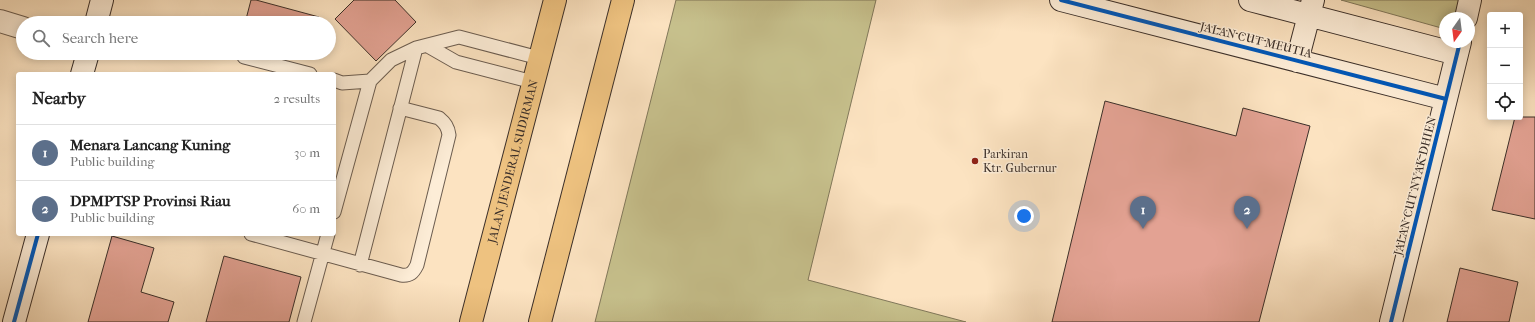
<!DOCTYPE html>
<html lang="en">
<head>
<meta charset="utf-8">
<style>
  :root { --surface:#fff; --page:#f6f6f6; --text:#222; --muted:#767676; --line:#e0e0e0; --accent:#8f2418 }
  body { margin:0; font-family:"IM FELL French Canon",serif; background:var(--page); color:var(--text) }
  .controls { position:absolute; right:12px; top:12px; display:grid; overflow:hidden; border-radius:4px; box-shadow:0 2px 10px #0003 }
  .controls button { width:36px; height:36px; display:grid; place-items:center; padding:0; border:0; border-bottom:1px solid var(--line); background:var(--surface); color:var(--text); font:20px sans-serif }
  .compass { position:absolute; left:1439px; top:12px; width:36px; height:36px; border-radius:50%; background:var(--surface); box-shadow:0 2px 10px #0003; rotate:194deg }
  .you { position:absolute; left:1024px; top:216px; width:14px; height:14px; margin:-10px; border:3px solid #fff; border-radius:50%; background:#1a73e8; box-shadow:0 0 0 6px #1a73e833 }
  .badge { display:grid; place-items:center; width:26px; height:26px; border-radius:50%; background:var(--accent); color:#fff; font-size:13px; font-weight:700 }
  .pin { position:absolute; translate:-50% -33px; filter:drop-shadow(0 1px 2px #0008) }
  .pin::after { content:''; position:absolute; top:21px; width:14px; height:12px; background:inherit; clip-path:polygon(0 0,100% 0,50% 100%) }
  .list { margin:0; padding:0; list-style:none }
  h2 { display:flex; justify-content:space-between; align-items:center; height:52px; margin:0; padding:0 16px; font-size:17px }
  h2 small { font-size:13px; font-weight:400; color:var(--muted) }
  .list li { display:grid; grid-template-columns:26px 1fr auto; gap:12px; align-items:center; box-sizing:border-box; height:56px; padding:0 16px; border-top:1px solid var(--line) }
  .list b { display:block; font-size:15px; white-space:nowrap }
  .list p { margin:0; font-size:13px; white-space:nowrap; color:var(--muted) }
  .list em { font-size:13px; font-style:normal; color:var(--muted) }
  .icon { flex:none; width:22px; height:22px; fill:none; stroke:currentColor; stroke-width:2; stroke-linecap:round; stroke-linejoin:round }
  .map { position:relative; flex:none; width:1535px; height:322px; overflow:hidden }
  .search { position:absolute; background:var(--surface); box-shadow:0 2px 10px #0003; left:16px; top:16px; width:320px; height:44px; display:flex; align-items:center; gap:10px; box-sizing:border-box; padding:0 14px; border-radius:22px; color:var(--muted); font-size:15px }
  .panel { position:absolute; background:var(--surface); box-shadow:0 2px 10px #0003; left:16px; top:72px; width:320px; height:164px; border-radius:4px }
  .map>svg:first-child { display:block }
  .green { fill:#c7c18d; stroke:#81785b }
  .building { fill:#e3a293; stroke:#3b2f29 }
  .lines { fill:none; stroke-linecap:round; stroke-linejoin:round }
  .lane-casing { stroke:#6b5c4f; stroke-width:15 }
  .street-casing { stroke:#6b5c4f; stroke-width:24 }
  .secondary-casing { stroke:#3b2f29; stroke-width:24 }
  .primary-casing { stroke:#3b2f29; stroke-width:24 }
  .lane { stroke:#fdedd7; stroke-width:13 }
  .street { stroke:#fdedd7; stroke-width:22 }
  .secondary { stroke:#fdedd7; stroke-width:22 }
  .primary { stroke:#eec280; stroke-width:22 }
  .cycleway-casing { stroke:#fdedd7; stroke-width:6 }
  .cycleway { stroke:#0057b8; stroke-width:4 }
  .poi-dot { fill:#8f2418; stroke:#fdedd7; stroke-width:1.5 }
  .labels { text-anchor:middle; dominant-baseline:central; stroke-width:3; stroke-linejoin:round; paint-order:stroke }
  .street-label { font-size:12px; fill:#3b2f29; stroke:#fdedd7 }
  .poi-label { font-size:12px; fill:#3b2f29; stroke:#fdedd7; text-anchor:start }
</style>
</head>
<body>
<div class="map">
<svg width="1535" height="322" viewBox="0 0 1535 322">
  <rect width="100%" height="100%" fill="#fce3c1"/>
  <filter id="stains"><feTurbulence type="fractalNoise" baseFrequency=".005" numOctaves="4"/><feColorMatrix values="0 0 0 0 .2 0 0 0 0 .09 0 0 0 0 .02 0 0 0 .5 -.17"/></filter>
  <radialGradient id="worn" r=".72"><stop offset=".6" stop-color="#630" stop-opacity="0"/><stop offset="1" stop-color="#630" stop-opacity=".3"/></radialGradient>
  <path class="green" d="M676,0H876L808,280L966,322H595Z
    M1341,0H1464L1459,18H1445V29Z"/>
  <path class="building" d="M251,0H256L319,17L318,23H245Z
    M354,0H395L416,22L376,61L335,19Z
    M1105,101L1236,136L1243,108L1310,126L1259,322H1052Z
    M1515,117H1535V219L1492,210Z
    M112,236L154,248L141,292L174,302L168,322H88Z
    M224,256L301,277L289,322H206Z
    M1460,268L1518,282L1509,322H1447Z"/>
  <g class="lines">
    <g class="lane-casing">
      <path id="lane" d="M428,46L456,62L533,82
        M244,57L310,74
        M334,80L342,83L370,81
        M334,212L370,81L391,60L416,48L459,37L539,58
        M251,234L401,275C410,276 413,273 417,265L449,135C448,127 445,123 439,118L400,108
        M360,265L416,48
        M304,322L328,234"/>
    </g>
    <g class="street-casing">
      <path id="street" d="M0,21L23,28"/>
    </g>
    <g class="secondary-casing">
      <path id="secondary" d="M1061,0L1446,99
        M1250,0L1457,54
        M1466,18L1470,0
        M96,23L102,0
        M1297,61L1313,0
        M82,74L88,53
        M14,322L38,234
        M1391,322L1460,42"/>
    </g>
    <g class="primary-casing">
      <g id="primary">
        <path id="s1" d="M471,322L555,0"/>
        <path d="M540,322L623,0"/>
      </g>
    </g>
    <use href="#lane" class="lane"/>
    <use href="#street" class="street"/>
    <use href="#secondary" class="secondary"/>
    <use href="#primary" class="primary"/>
    <g class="cycleway-casing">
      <path id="cycleway" d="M1061,0L1446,99
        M14,322L38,234
        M1391,322L1460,42"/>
    </g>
    <use href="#cycleway" class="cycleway"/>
  </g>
  <circle class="poi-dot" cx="975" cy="161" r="4"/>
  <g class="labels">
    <g class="street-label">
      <text transform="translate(1256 40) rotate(14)">JALAN CUT MEUTIA</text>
      <text stroke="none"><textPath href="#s1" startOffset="166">JALAN JENDERAL SUDIRMAN</textPath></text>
      <text transform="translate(1415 186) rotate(-76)">JALAN CUT NYAK DHIEN</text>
    </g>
    <g class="poi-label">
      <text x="983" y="154">Parkiran<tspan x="983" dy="14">Ktr. Gubernur</tspan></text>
    </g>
  </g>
  <rect width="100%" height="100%" filter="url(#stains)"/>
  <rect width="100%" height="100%" fill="url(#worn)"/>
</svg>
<div class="controls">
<button>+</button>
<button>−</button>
<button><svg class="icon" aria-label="locate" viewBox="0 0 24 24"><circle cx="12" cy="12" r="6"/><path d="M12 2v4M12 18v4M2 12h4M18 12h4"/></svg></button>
</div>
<svg class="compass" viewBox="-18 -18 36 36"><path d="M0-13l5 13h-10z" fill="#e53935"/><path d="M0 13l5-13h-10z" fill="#767676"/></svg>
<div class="you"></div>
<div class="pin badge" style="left:1143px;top:229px;background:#5c6f8a">1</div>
<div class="pin badge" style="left:1247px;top:229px;background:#5c6f8a">2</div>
<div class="search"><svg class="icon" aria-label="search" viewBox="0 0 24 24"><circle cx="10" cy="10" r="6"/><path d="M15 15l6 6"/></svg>Search here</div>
<section class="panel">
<h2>Nearby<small>2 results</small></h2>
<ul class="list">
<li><span class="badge" style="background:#5c6f8a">1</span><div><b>Menara Lancang Kuning</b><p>Public building</p></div><em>30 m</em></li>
<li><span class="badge" style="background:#5c6f8a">2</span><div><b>DPMPTSP Provinsi Riau</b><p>Public building</p></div><em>60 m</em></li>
</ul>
</section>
</div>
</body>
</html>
